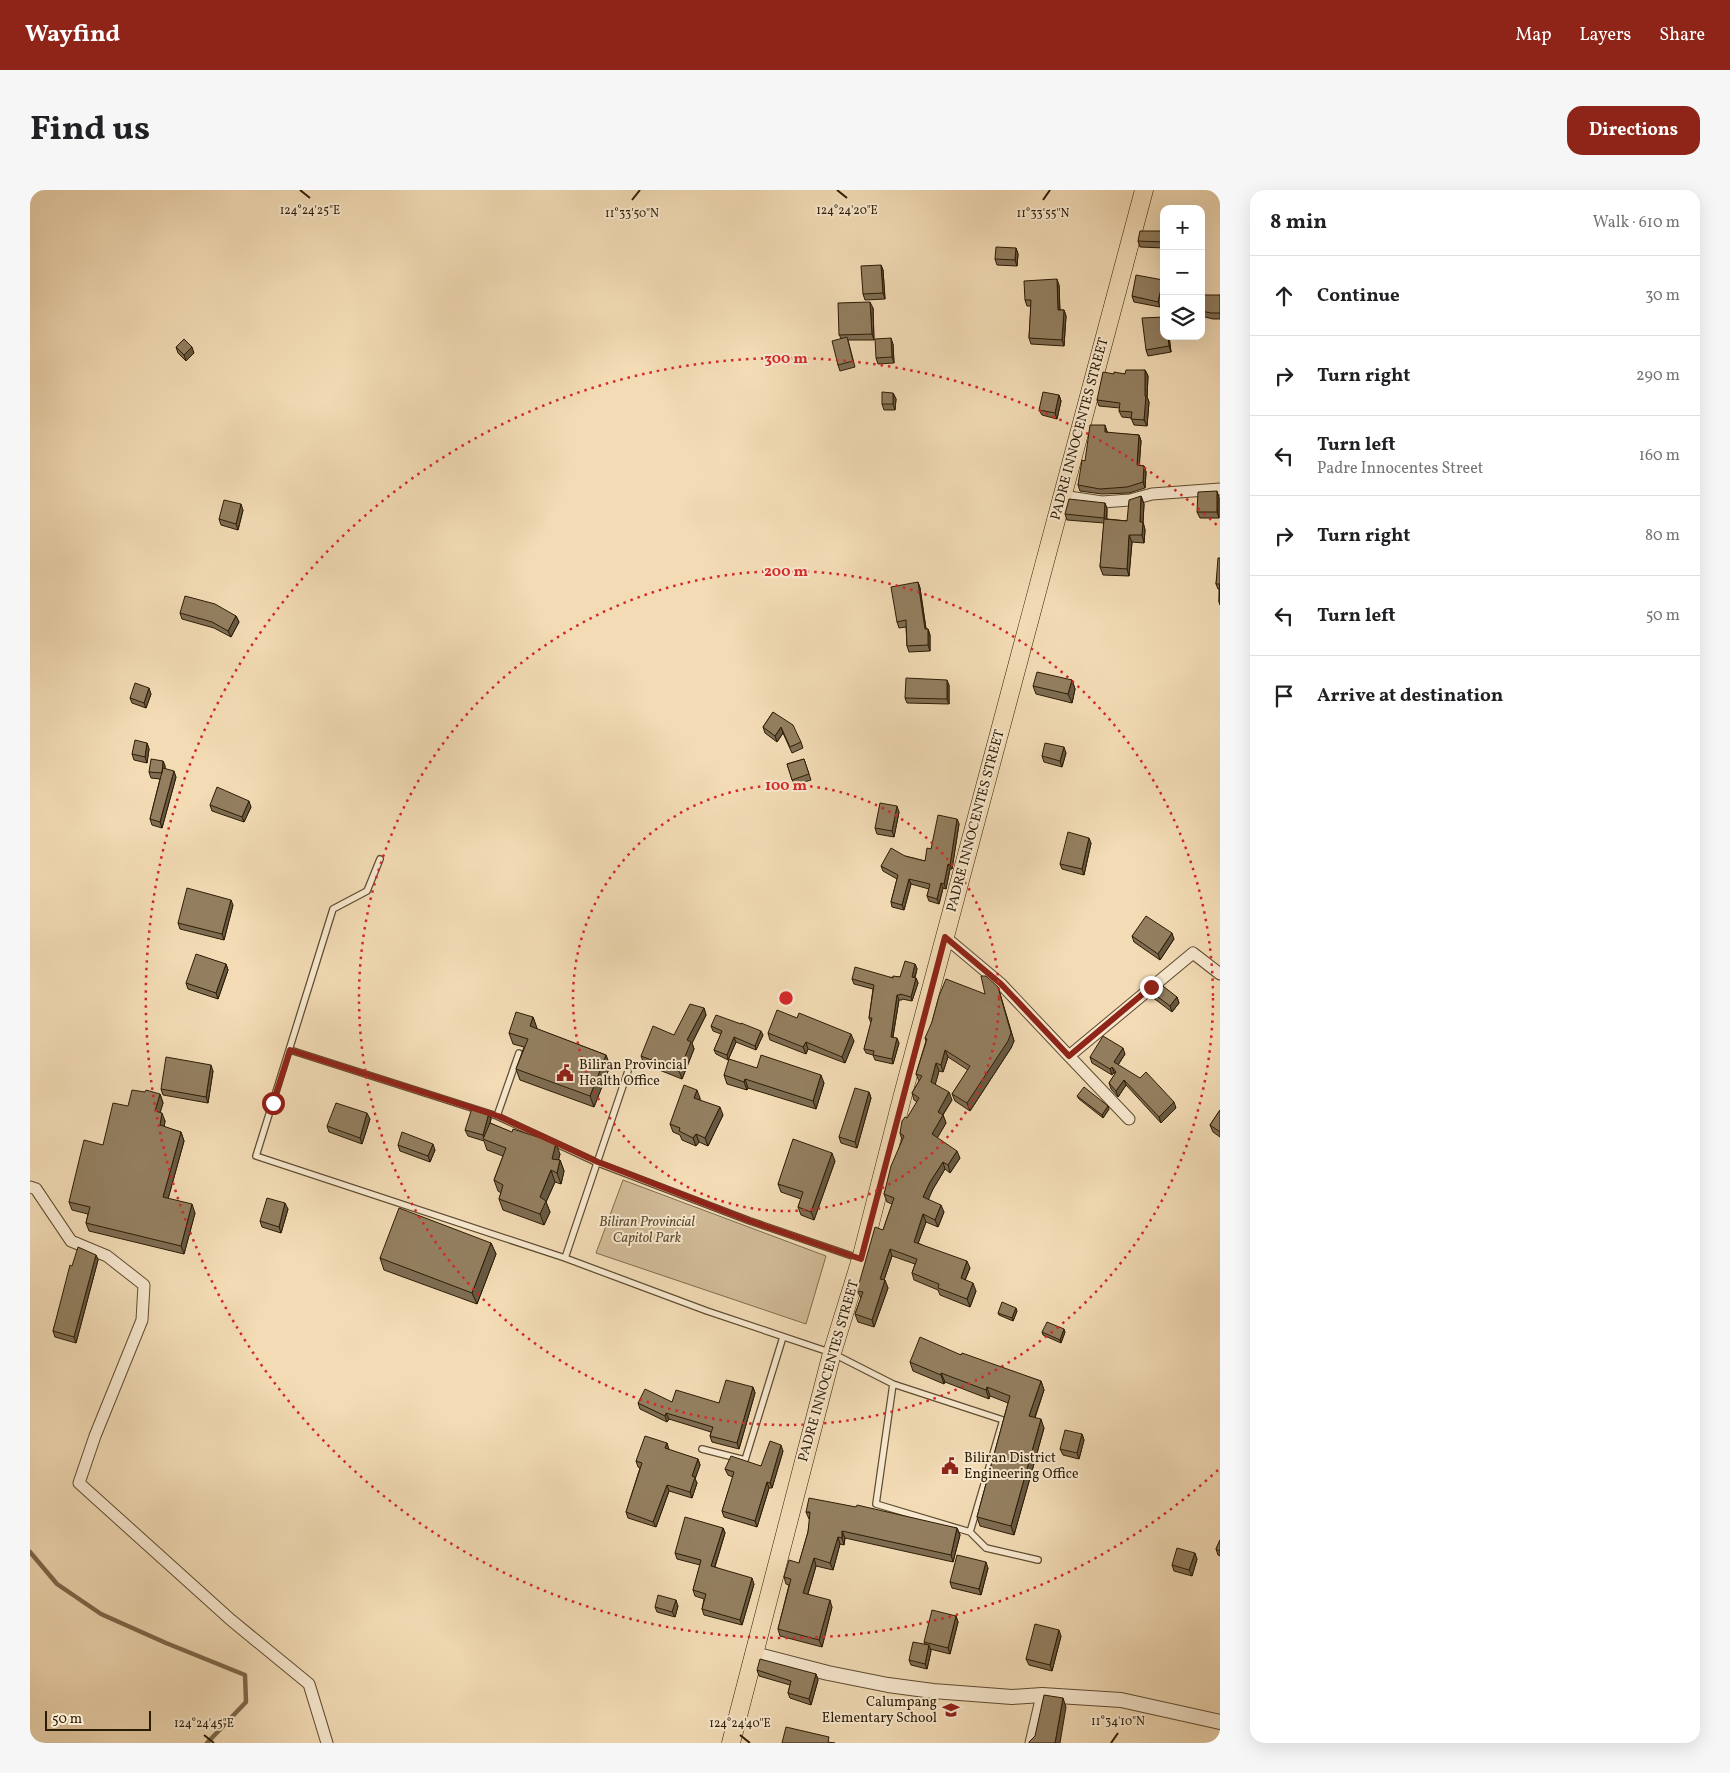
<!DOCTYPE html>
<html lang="en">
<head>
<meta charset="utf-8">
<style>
  :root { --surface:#fff; --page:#f6f6f6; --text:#202124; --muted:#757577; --line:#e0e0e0; --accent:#8f2418 }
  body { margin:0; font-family:Vollkorn,serif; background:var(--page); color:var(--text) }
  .controls { position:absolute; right:15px; top:15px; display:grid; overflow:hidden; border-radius:10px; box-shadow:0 5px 20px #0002 }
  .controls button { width:45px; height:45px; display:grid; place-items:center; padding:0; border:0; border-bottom:1px solid var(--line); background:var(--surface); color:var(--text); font:25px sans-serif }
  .scale { position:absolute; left:15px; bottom:12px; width:106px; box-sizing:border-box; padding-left:5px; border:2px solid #2d1c04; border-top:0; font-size:14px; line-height:18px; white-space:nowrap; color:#2d1c04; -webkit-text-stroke:4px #f7e8cf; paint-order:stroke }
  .stop { position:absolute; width:15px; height:15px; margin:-11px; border:4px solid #8f2418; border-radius:50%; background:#fff }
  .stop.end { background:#8f2418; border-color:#fff; box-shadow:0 1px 5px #0008 }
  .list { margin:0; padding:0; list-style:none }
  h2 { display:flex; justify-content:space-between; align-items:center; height:65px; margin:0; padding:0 20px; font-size:21px }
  h2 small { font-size:16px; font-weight:400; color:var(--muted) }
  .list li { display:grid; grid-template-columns:32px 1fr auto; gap:15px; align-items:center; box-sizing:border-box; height:80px; padding:0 20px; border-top:1px solid var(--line) }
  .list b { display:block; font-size:19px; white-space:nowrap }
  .list p { margin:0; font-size:16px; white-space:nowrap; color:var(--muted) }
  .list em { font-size:16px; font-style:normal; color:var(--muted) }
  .icon { flex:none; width:28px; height:28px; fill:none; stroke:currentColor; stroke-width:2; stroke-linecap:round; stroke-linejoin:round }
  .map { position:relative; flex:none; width:1190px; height:1553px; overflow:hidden; border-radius:15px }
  header { display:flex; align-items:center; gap:30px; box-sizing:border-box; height:70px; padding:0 25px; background:var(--accent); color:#fff }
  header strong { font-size:24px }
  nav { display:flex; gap:28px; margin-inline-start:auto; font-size:18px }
  .intro { display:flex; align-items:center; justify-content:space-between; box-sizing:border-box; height:120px; padding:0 30px }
  h1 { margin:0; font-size:35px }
  .button { padding:12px 22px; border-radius:15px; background:var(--accent); color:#fff; font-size:18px; font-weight:700 }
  main { display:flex; gap:30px; padding:0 30px }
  aside { flex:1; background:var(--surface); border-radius:15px; box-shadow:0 5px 20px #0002 }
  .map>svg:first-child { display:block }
  .green { fill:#d1bb97; stroke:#7f6c4e }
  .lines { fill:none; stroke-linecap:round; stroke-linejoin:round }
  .stream { stroke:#7b684a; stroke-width:4.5 }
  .service-casing { stroke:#5e4c30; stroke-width:8 }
  .minor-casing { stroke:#5e4c30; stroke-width:13 }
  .tertiary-casing { stroke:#5e4c30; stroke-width:16 }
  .primary-casing { stroke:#2d1c04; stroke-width:19 }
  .service { stroke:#f7e8cf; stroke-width:5.5 }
  .minor { stroke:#f7e8cf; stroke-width:11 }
  .tertiary { stroke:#f7e8cf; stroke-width:14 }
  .primary { stroke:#f2dbb5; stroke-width:18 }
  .wall { fill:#7e6d53; stroke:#2d1c04 }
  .shaded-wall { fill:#675943; stroke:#2d1c04 }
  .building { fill:#937f60; stroke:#2d1c04 }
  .route { stroke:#8f2418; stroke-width:6 }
  .ticks { fill:none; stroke:#2d1c04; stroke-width:2 }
  .ring { fill:none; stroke:#d62828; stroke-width:2.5; stroke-dasharray:2.5 5 }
  .labels { text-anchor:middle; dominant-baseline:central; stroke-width:4; stroke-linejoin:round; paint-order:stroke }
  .street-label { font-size:14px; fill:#2d1c04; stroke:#f7e8cf }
  .poi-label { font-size:14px; fill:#2d1c04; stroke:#f7e8cf; text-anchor:start }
  .park-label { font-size:14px; font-style:italic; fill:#5e4c30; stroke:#f7e8cf }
  .ticks-label { font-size:12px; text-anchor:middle; fill:#2d1c04; stroke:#f7e8cf; stroke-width:4; stroke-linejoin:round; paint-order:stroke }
  .centre { fill:#d62828; stroke:#f7e8cf; stroke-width:2.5 }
  .ring-label { font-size:15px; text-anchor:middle; font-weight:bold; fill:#d62828; stroke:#f7e8cf; stroke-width:4; stroke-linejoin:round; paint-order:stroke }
</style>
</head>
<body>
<header>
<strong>Wayfind</strong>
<nav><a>Map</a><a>Layers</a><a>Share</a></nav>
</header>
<div class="intro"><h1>Find us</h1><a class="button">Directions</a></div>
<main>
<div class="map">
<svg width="1190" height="1553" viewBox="0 0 1190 1553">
  <rect width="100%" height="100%" fill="#f2dbb5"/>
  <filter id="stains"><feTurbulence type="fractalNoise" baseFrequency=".004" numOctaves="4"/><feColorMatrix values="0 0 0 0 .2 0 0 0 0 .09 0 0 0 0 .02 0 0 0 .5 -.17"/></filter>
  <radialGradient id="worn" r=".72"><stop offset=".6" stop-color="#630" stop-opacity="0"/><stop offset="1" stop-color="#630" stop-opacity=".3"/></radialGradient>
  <path class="green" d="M593,990L796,1066L776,1134L566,1063Z"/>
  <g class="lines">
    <path class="stream" d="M0,1362L27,1394L71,1424L136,1453L215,1485L216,1512L177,1553"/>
    <g class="service-casing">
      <path id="service" d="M350,669L337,701L303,719L226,966L535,1068L677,1121L802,1163L863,1194L973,1230L940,1342
        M260,860L467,926L568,973L720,1031L828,1068
        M467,926L489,863
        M535,1068L598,881
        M863,1194L846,1314L940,1342L956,1358L1008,1370
        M672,1259L715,1270L753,1147"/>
    </g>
    <g class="minor-casing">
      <path id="minor" d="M1032,306L1072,312L1100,310L1122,304L1190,299
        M915,747L971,794L1039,866L1163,763L1190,784
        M1039,866L1099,929
        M0,997L6,999L41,1051L77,1066L114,1095L112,1130L65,1246L49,1293L201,1430L279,1494L297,1553
        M1001,1553L1012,1505"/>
    </g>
    <g class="tertiary-casing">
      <path id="tertiary" d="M724,1464L798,1483L858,1495L903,1501L982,1507L1012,1505L1091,1510L1190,1532"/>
    </g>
    <g class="primary-casing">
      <path id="primary" d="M701,1553L802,1163L831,1069L872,908L1114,0"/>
    </g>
    <use href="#service" class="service"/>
    <use href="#minor" class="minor"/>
    <use href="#tertiary" class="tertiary"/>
    <use href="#primary" class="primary"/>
  </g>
  <path class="wall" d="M1134,41V58L1110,57L1108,51Z
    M986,58L988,64L987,76L967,75L965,69Z
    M851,75L853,80L855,109L835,110L833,104Z
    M1133,90L1130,117L1104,112L1102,106Z
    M1029,95L1030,120H1034L1036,126L1034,156L1001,154L999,148L1001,116H997L995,110Z
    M1190,105V129H1183L1171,126V112H1174Z
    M843,118L844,150H818L825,177L810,181L808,175L811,148L809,145Z
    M1134,146H1139L1141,162L1118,166L1116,160Z
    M863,154L864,173L848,174L846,168Z
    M146,157L164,163L156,171L148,163Z
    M1115,180L1118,186L1117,207L1119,212L1117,236L1104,235L1101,228L1092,227L1089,221L1090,218L1069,216L1067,210L1084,184H1095Z
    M863,203L866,209L865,220H854L852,214Z
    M1029,205L1031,211L1027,229L1012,225L1009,220Z
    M1077,241V243L1109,245L1111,251L1109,275L1114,276L1116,282L1115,298L1099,303L1072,304L1050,301L1048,295L1055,271Z
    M1111,306L1114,314L1113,332L1115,340L1114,353L1102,352L1099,386L1073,385L1070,377L1074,333L1037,330L1035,324L1075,313L1077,319V329L1097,331Z
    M1189,307V328H1170L1167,322Z
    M213,320L208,340L191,335L189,329Z
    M1190,368V415L1189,412V399H1188L1186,394Z
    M888,392L890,398L896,439H898L900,445V461L879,462L877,456L876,437L869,438L867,432Z
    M150,423L206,426L209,432L201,447L184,438L152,429Z
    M1042,490L1045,499L1042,513L1006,504L1003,496Z
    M919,495V514L877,513L875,508Z
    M121,504L116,518L102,513L100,508Z
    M743,522L771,552L773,558L762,563L753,543L747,552L735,543L733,537Z
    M117,553L119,559L117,573L104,570L102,564Z
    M1036,563L1032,577L1014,572L1012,566Z
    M774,569L781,590L764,595L757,574Z
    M133,571L135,576V579L146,587L132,638L122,635L120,629L130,589L121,588L119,582Z
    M180,615L221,617L214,632L182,621Z
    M869,622L864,647L847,644L845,638Z
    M927,629L929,634L922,679H920L916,699L913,698L909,714L899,711L897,706L899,699L881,694L874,720L862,717L861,712L867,689L853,681L851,676L875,666L895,671L901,659Z
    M1061,653L1054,685L1032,679L1030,674Z
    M203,715L194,750L150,739L148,733Z
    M1102,746L1144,749L1130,770L1104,752Z
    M196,774L198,780L188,809L158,799L156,793Z
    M885,774L887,779L885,788H886L888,793L882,811L872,809V810H869L863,847L869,853L863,874L845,870L843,865L836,863L834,859L841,833L839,828L843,799L824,794L822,789L870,787Z
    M968,797L984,851L981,858L940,921L925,911L922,904L938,880L918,867L913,882L909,881L905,894L922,910L913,925L916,933L907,948L930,968L920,983L915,979L903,999L898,1009L914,1022L908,1037L896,1032L888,1053L940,1078L935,1090L946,1101L940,1117L910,1105L908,1100L884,1090L882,1083L885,1074L862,1066L854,1090L858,1098L844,1137L828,1132L825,1124L831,1108L827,1101L853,1040L862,1014L857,1012L854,1004L872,950L870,943L887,912L884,910L882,903L889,891L886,884L896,851L895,848L955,804Z
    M1120,801L1147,807L1149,813L1142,822L1122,807Z
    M674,818L676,825L662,853L664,859L652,889L614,874L611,866L644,845Z
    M503,827L507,839L576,865L580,876L564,917L490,890L486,879L494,857L483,854L479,843Z
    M681,836L733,845L726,860L706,852L698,870L686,864L684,860L691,844L683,841Z
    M738,843L824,851L815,873L778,859L776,864L740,850Z
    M1095,864L1088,875L1146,918L1131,933L1096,895L1088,907L1081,899L1079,893L1085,884L1084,882L1082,885L1062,873L1060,867Z
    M727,878L794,893L786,919L718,898L717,900L697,894L694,885Z
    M183,881L178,913L133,905L131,899Z
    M839,902L841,908L827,958L811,953L809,947Z
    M130,904L133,913L130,922L135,931L134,937L151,942L154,951L138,1009L165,1023L154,1064L59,1041L56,1033L58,1024L42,1020L39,1012L73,955Z
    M1047,906L1079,919L1073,928L1049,909Z
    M670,908V910L693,925L678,956L669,952L666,956L652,950L650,945L643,942L640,934Z
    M1190,920V947L1183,942L1180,935Z
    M459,923L461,929L460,933L530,964L528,970H530L534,981L531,994L525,992L516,1012L520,1022L514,1035L473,1020L469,1009L471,1003L468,1001L464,990L473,966L457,960L454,951L438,946L435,940Z
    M340,929L332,954L299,942L297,936Z
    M368,955L405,960L400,972L370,961Z
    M805,971L784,1030L771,1025L768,1017L771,1009L751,1002L748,994Z
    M258,1019L251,1043L232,1037L230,1031Z
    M461,1053L466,1064L447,1114L354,1080L350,1068Z
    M66,1065L68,1070L46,1153L25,1147L23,1141L42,1076Z
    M987,1121L983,1131L969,1125L968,1123Z
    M1012,1142H1035L1031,1153L1013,1145Z
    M931,1165L1011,1191L1014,1200L1005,1228L1014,1238L984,1345L950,1336L947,1327L978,1213L960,1206L959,1209L915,1192L914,1194L883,1181L880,1172Z
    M723,1197L725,1203L709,1259L682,1252L680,1246L681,1242L639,1229L637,1232L610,1219L608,1213L642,1212L689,1213Z
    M1052,1244L1054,1250L1049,1269L1033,1265L1030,1259Z
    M637,1253L638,1260L668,1269L670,1275L665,1289L667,1293L662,1308L639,1301L626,1337L598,1328L596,1322L610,1278L608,1277L606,1271Z
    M753,1261L742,1298H739L727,1337L694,1327L692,1321L703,1287L698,1285L695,1279L731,1276Z
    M776,1322L927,1338L930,1345L923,1372L815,1348L814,1355L810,1354L803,1380L786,1376L778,1404L802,1417L792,1457L750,1446L748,1439L759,1395L756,1394L754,1387L769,1373L778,1342L780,1329H779Z
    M693,1338L695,1343L685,1377L724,1394L712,1435L674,1425L672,1419L674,1409L665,1406L663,1400L670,1375L647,1369L645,1363Z
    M1190,1350V1366L1188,1365L1186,1359Z
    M1167,1369L1162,1386L1144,1381L1142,1375Z
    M958,1378L951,1405L922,1398L920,1392Z
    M648,1416L645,1427L627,1422L625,1417Z
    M926,1426L928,1432L920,1464L900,1459L901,1461L897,1479L881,1475L879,1470L895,1454L894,1452Z
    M1031,1446L1022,1481L999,1475L996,1469Z
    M727,1480L786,1484L788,1490L781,1515L760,1508L758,1503L760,1495L729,1486Z"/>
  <path class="shaded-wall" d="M986,58L988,64L987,76L985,70Z
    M851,75L853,80L855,109L853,103Z
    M1027,89L1029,95L1030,126L1028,120Z
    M1133,90L1134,94V100L1130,117L1128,112Z
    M840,112L843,118L844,150L842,144Z
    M1034,120L1036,126L1034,156L1032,150Z
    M1138,146H1139L1141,162L1139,156Z
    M861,148L863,154L864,173L862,167Z
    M162,157L164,163L156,171L154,165Z
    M1115,180L1118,186L1117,207L1119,212L1117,236L1114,230Z
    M863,203L866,209L865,220L863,214Z
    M1029,205L1031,211L1027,229L1025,223Z
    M1075,235L1077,241V248L1075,242Z
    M1109,245L1111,251L1109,281L1107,275Z
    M1114,276L1116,282L1115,298L1113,292Z
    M1187,301L1189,307V328L1187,322Z
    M1111,306L1114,314L1113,332L1115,340L1114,353L1112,345L1110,332Z
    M1075,313L1077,319L1076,333L1074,328Z
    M211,314L213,320L208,340L206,334Z
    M1099,345L1102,352L1099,386L1097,379Z
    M888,392L890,398L897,445L895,439Z
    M206,426L209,432L201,447L198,441Z
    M898,439L900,445V461L898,455Z
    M917,490L919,495V514L917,509Z
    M1042,490L1045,499L1042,513L1038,504Z
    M119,498L121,504L116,518L114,513Z
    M751,537L753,543L747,552L745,546Z
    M117,553L119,559L117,573L115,567Z
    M1034,557L1036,563L1032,577L1030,571Z
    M133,571L135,576L134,589L132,583Z
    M144,581L146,587L132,638L130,632Z
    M219,611L221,617L214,632L212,627Z
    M867,616L869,622L864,647L862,641Z
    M927,629L929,634L922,679L920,675Z
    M1059,648L1061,653L1054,685L1052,679Z
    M918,674L920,679L916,699L914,694Z
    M879,689L881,694L874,720L872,715Z
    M911,693L913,698L909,714L907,709Z
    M201,710L203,715L194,750L192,744Z
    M1142,743L1144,749L1130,770L1128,764Z
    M196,774L198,780L188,809L186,803Z
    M885,774L887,779L883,792L882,787Z
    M886,788L888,793L882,811L881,807Z
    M968,797L984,851L981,858L940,921L937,913Z
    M867,805L869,810L862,851L861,847Z
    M1147,807L1149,813L1142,822L1140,816Z
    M674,818L676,825L662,853L664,859L652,889L649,881L657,850Z
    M503,827L507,838L504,847L500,836Z
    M731,841L733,845L726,860L725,856Z
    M821,844L824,851L815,873L812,867Z
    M704,847L706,852L698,870L697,865Z
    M867,848L869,853L863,874L862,869Z
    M776,852L778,859L776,864L773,857Z
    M1093,858L1095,864L1086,878L1084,872Z
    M915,860L918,867L913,882L911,875Z
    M576,865L580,876L564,917L560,906Z
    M906,873L909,881L904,899L901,892Z
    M181,875L183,881L178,913L176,907Z
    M1082,877L1084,882L1082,885L1080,879Z
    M791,885L794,893L786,919L783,911Z
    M715,889L718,898L717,900L714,892Z
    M1094,890L1096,895L1088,907L1086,901Z
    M667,900L670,908L667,916L664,908Z
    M839,902L841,908L827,958L825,952Z
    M919,902L922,910L910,929L908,922Z
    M130,904L133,913L128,930L125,921Z
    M1144,912L1146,918L1131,933L1129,927Z
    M1078,916L1079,919L1073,928L1072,925Z
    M690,917L693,925L678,956L675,948Z
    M132,923L135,931L133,944L130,935Z
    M337,923L340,929L332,954L330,948Z
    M459,923L461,929L455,950L454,949L453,945Z
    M913,925L916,933L905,952L902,944Z
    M151,942L154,951L136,1016L133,1007Z
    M666,944L669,952L666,956L663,948Z
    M526,953L530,964L526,980L522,969Z
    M403,954L405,960L400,972L398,966Z
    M927,961L930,968L920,983L918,975Z
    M802,963L805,971L784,1030L781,1022Z
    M530,970L534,981L531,994L527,983Z
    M913,972L915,979L903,999L896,1015L893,1007L900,992Z
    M521,980L525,992L516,1012L520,1022L514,1035L510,1024V1007Z
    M255,1013L258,1019L251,1043L249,1037Z
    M162,1014L165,1023L154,1064L151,1056Z
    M911,1015L914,1022L908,1037L905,1030Z
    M893,1024L896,1032L886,1059L884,1052Z
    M461,1053L466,1064L447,1114L442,1103Z
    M860,1059L862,1066L852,1096L850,1089Z
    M66,1065L68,1070L46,1153L44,1147Z
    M937,1071L940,1078L933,1095L931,1088Z
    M855,1090L858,1098L844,1137L842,1130Z
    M943,1093L946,1101L940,1117L937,1109Z
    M986,1118L987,1121L983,1131L982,1128Z
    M1034,1139L1035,1142L1031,1153L1030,1150Z
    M911,1183L915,1192L914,1194L911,1185Z
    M1011,1191L1014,1200L1002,1235L999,1226Z
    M723,1197L725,1203L709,1259L707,1253Z
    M957,1197L960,1206L959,1209L956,1200Z
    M636,1223L639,1229L637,1232L635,1226Z
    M1011,1229L1014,1238L984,1345L981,1336Z
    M1052,1244L1054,1250L1049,1269L1047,1263Z
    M637,1253L639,1259L637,1264L635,1258Z
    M751,1255L753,1261L742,1298L740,1293Z
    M668,1269L670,1275L665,1289L667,1293L662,1308L660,1302L662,1286Z
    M737,1292L739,1298L727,1337L725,1331Z
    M637,1295L639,1301L626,1337L623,1332Z
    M693,1338L695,1343L683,1382L681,1376Z
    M927,1338L930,1345L923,1372L921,1365Z
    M812,1341L815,1348L814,1355L812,1348Z
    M808,1347L810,1354L803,1380L800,1373Z
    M1165,1363L1167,1369L1162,1386L1159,1380Z
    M784,1368L786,1376L776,1410L773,1403Z
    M956,1372L958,1378L951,1405L949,1399Z
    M722,1388L724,1394L712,1435L710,1430Z
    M646,1410L648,1416L645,1427L642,1422Z
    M800,1410L802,1417L792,1457L789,1450Z
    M926,1426L928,1432L920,1464L918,1458Z
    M1029,1440L1031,1446L1022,1481L1020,1475Z
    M899,1455L901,1461L897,1479L895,1474Z
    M786,1484L788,1490L781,1515L779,1509Z
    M1033,1508L1036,1517L1030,1553H1025Z"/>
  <path class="building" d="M1110,41H1134V52L1108,51Z
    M966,57L986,58L985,70L965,69Z
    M851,75L853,103L833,104L831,76Z
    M1106,85L1133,90L1128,112L1102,106Z
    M1027,89L1028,120H1034L1032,150L999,148L1001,110H995L994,91Z
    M1174,105H1190V123H1181L1171,121V112H1174Z
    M840,112L842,144L809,145L808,113Z
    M1134,127V146H1138L1139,156L1116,160L1112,128Z
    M817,147L823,171L808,175L802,151Z
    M861,148L862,167L846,168L845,149Z
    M154,149L162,157L154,165L146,157Z
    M1096,180H1115V206H1116L1114,230L1101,229L1102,222L1089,221L1090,213L1067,210L1073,182L1084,184V182L1095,184Z
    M852,202L863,203V214H852Z
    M1013,202L1029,205L1025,223L1009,220Z
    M1060,235H1075V242L1109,245L1107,275L1114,276L1113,292L1097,297L1070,299L1048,295L1052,270L1055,271Z
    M1187,301V322H1167L1168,302Z
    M1111,306L1110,332H1113L1112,345H1099L1097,379L1070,377L1074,329L1097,331L1099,310Z
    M1039,309L1075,313L1074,328L1035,324Z
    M194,310L211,314L206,334L189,329Z
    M1188,368H1190V412H1189L1190,394H1186Z
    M888,392L895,439H898V455L877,456L876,430L867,432L861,397Z
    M155,406L185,414L206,426L198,441L182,432L150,423Z
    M1007,482L1042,490L1038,504L1003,496Z
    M876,488L917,490V509L875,508Z
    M105,493L119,498L114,513L100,508Z
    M743,522L763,535L771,552L760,557L751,537L745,546L733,537Z
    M105,550L117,553L115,567L102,564Z
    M1015,553L1034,557L1030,571L1012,566Z
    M121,569L133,571L132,583L119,582Z
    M774,569L779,584L762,590L757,574Z
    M133,578L144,581L130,632L120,629Z
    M187,597L219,611L212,627L180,615Z
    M850,613L867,616L862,641L845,638Z
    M908,625L927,629L920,675L918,674L914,694L911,693L907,709L897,706L900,694L879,689L872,715L861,712L868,685L851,676L861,658L875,666L895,671L897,658L901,659Z
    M1038,642L1059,648L1052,679L1030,674Z
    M157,698L201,710L192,744L148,733Z
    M1116,726L1142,743L1128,764L1102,746Z
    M166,764L196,774L186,803L156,793Z
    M875,771L885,774L882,787L886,788L881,807L870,804V805H867L861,847L867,848L862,869L843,865L844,861L834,859L842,828H839L844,795L822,789L825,777L863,788V786L870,787Z
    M951,786H956L968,797L981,843L978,851L937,913L922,904L940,876L915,860L911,875L906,873L901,892L919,902L908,922L913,925L902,944L927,961L918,975L913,972L900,992L893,1007L911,1015L905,1030L893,1024L884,1052L937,1071L931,1088L943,1093L937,1109L908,1098L909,1094L882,1083L887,1069L860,1059L850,1089L855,1090L842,1130L825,1124L833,1102L827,1101L845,1037L853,1040L864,1008L854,1004L861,976L874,946L870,943L872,931L875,927L877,928L889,908L882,903L892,886L886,884L897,849L895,848L902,832L909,806L916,789L955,804Z
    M1129,793L1147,807L1140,816L1120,801Z
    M660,814L674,818L657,850L661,852L649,881L611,866L623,836L644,845Z
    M747,820L767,828L769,823L821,844L812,867L776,852L773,857L738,843Z
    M486,822L503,827L500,836L576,865L560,906L486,879L498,849L479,843Z
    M686,825L711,834V833L731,841L725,856L704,847L697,865L684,860L692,841L681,836Z
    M1073,846L1093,858L1084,872L1110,888L1116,882L1144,912L1129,927L1094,890L1086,901L1079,893L1086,882L1082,877L1080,879L1060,867Z
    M731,865L791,885L783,911L715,889L714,892L694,885L699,869L727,878Z
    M136,867L181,875L176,907L131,899Z
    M654,895L667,900L664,908L690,917L675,948L666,944L663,948L649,941L650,938L640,934Z
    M1054,897L1078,916L1072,925L1047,906Z
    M825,898L839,902L825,952L809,947Z
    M102,900L115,902L116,900L130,904L125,921L132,923L130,935L151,942L133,1007L162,1014L151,1056L56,1033L60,1017L39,1012L54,950L73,955L83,913L98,916Z
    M306,913L337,923L330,948L297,936Z
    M442,918L459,923L453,945L435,940Z
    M1190,920V942L1180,935Z
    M460,933L482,942L483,939L526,953L522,969L530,970L527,983L521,980L510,1007L516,1011L510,1024L469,1009L473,995L464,990L476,958L453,949Z
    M372,942L403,954L398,966L368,955Z
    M763,949L802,963L781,1022L768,1017L773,1002L748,994Z
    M237,1008L255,1013L249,1037L230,1031Z
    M369,1018L461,1053L442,1103L350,1068Z
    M48,1057L66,1065L44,1147L23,1141L40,1075L42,1076Z
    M972,1112L986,1118L982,1128L968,1123Z
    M1017,1132L1034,1139L1030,1150L1012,1142Z
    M890,1147L931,1165L932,1163L1011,1191L999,1226L1011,1229L981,1336L947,1327L980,1206L957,1197L956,1200L911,1183V1185L880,1172Z
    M696,1190L723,1197L707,1253L680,1246L683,1237L636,1223L635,1226L608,1213L615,1199L642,1212L646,1200L689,1213Z
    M1035,1240L1052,1244L1047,1263L1030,1259Z
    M615,1246L637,1253L635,1258L668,1269L662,1286L665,1287L660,1302L637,1295L623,1332L596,1322L612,1273L606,1271Z
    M740,1251L751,1255L740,1293L737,1292L725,1331L692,1321L704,1282L695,1279L701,1266L731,1276Z
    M779,1308L826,1317L827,1315L927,1338L921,1365L812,1341V1348L808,1347L800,1373L784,1368L773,1403L800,1410L789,1450L748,1439L761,1389L754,1387L759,1370L769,1373L778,1342L780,1322H776Z
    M655,1327L693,1338L681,1376L722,1388L710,1430L672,1419L676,1404L663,1400L671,1370L645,1363Z
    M1190,1350V1361L1186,1359Z
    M1147,1358L1165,1363L1159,1380L1142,1375Z
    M927,1365L956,1372L949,1399L920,1392Z
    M628,1405L646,1410L642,1422L625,1417Z
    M902,1420L926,1426L918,1458L894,1452Z
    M1005,1434L1029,1440L1020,1475L996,1469Z
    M883,1452L899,1455L895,1474L879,1470Z
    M730,1469L786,1484L779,1509L758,1503L761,1491L727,1480Z
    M1014,1505L1033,1508L1025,1553H999V1552L1005,1546Z
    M756,1537L799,1547L798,1552L805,1553H752Z"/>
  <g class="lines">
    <path class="route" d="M243,913L260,860L468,926L568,972L720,1031L831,1069L915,747L971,794L1039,866L1121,797"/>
  </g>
  <path class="ticks" d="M270,0L280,8M807,0L817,8M602,10L610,0M1013,10L1020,0M174,1545L184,1553M710,1545L720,1553M1081,1553L1088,1543"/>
  <g class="ring">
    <circle cx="756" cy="808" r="213"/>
    <circle cx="756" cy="808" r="427"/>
    <path d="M1188 1280A640 640 0 1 1 1188 336"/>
  </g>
  <defs>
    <g id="civic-bare" transform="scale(1.35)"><path d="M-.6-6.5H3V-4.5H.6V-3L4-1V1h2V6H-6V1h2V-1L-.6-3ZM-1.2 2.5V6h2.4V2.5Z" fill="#8f2418" stroke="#f7e8cf" stroke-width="2.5" paint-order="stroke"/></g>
    <g id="school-bare" transform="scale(1.35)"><path d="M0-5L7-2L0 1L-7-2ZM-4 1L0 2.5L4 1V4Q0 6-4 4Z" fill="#8f2418" stroke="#f7e8cf" stroke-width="2.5" paint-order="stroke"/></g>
  </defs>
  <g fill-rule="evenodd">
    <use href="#civic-bare" x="535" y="883"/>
    <use href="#civic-bare" x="920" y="1276"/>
    <use href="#school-bare" x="921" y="1520"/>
  </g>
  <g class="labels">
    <g class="street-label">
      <text transform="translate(1050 239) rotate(-75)">PADRE INNOCENTES STREET</text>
      <text transform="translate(946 631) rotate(-75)">PADRE INNOCENTES STREET</text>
      <text transform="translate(799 1181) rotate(-74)">PADRE INNOCENTES STREET</text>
    </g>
    <g class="poi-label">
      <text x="549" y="875">Biliran Provincial<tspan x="549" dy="16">Health Office</tspan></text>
      <text x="934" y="1268">Biliran District<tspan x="934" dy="16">Engineering Office</tspan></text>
      <text x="907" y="1512" text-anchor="end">Calumpang<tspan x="907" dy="16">Elementary School</tspan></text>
    </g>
    <g class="park-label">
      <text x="617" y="1032">Biliran Provincial<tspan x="617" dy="16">Capitol Park</tspan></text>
    </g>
  </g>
  <g class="ticks-label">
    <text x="817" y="24">124°24'20"E</text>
    <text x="280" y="24">124°24'25"E</text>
    <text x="602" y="27">11°33'50"N</text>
    <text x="1013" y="27">11°33'55"N</text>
    <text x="1088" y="1535">11°34'10"N</text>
    <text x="174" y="1537">124°24'45"E</text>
    <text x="710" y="1537">124°24'40"E</text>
  </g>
  <circle cx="756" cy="808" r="8" class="centre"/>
  <g class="ring-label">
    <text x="756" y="173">300 m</text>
    <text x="756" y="386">200 m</text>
    <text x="756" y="600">100 m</text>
  </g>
  <rect width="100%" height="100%" filter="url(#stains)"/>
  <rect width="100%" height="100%" fill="url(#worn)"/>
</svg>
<div class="controls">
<button>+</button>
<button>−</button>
<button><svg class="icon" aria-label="layers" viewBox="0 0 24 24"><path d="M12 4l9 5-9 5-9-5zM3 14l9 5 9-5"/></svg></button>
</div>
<div class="scale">50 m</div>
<div class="stop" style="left:243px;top:913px"></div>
<div class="stop end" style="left:1121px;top:797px"></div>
</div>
<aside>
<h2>8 min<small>Walk · 610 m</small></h2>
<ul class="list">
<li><svg class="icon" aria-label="ahead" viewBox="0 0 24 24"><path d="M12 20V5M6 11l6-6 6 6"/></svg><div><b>Continue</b></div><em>30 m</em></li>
<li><svg class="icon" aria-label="right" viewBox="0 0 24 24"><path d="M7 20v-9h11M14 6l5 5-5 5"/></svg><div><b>Turn right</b></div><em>290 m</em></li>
<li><svg class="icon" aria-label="left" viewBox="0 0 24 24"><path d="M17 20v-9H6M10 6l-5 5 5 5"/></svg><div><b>Turn left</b><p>Padre Innocentes Street</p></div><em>160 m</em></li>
<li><svg class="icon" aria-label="right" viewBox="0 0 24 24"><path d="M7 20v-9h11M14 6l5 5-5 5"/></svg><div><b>Turn right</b></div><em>80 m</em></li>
<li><svg class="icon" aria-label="left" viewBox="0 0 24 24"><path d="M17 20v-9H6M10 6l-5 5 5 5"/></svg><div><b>Turn left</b></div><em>50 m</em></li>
<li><svg class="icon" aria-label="arrive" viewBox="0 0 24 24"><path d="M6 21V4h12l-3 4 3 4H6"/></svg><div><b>Arrive at destination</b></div></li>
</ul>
</aside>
</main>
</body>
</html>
